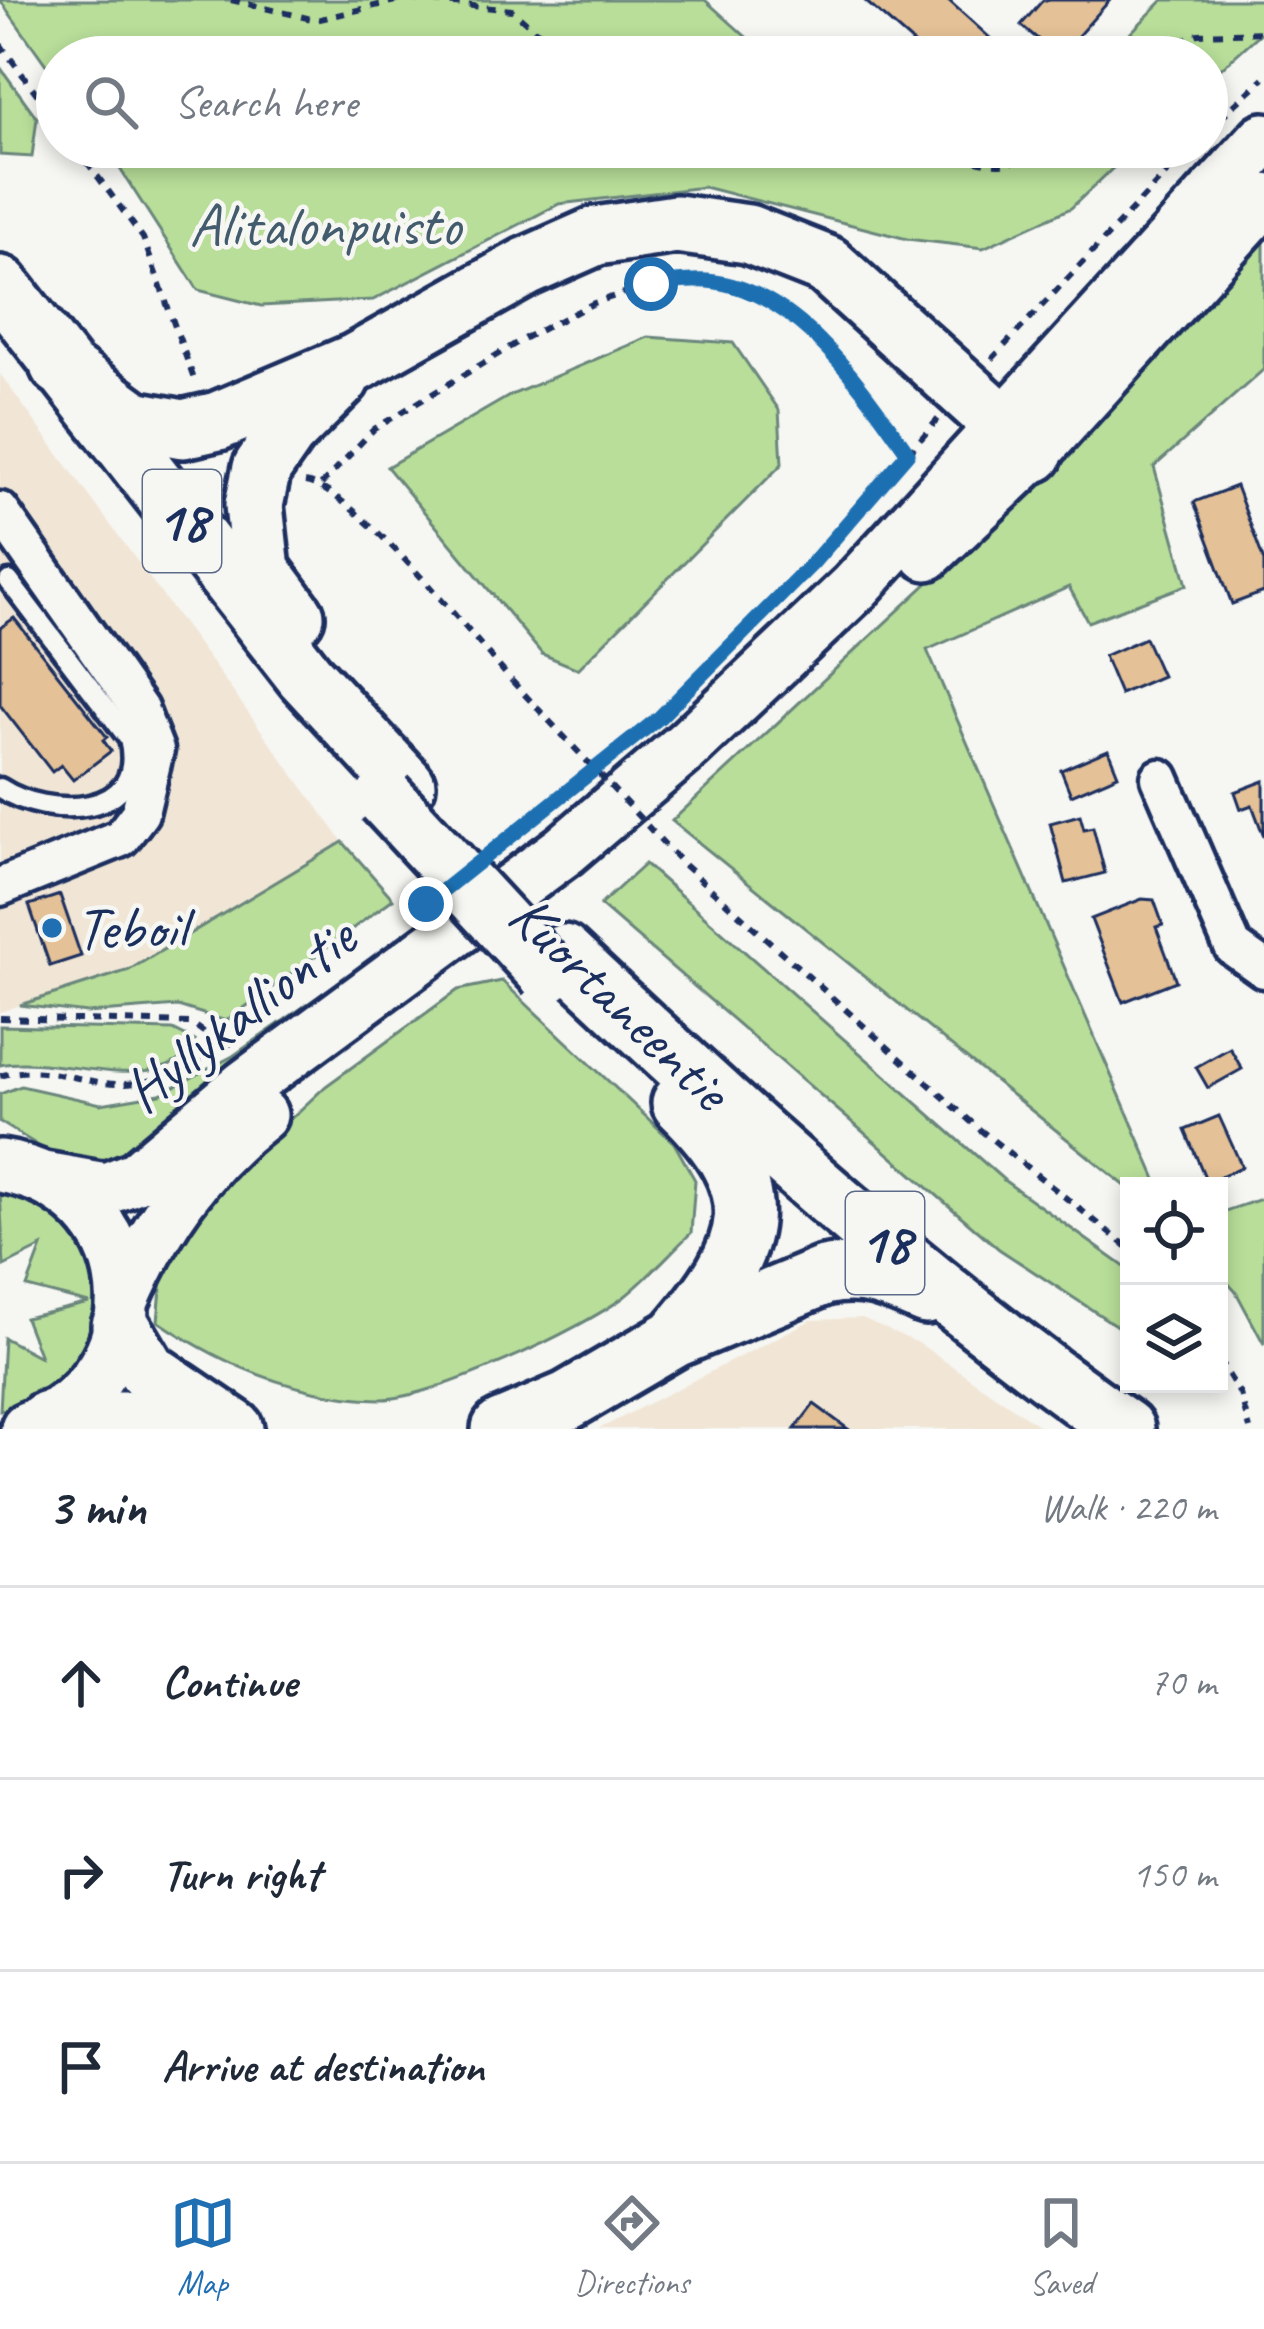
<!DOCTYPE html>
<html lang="en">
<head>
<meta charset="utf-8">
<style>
  :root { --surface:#fff; --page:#f6f6f7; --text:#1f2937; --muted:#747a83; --line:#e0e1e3; --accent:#1f6fb2 }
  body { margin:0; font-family:Caveat,sans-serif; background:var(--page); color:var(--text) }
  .controls { position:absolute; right:36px; bottom:36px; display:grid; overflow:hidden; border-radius:0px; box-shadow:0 6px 18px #0003 }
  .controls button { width:108px; height:108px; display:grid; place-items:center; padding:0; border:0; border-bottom:3px solid var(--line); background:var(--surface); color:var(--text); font:60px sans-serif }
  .stop { position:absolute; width:36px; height:36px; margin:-27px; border:9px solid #1f6fb2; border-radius:50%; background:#fff }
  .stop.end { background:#1f6fb2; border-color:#fff; box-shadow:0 3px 12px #0008 }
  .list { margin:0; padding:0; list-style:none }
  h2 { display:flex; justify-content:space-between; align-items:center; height:156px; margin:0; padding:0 48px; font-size:51px }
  h2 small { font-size:39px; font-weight:400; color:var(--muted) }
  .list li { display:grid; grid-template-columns:78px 1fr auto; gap:36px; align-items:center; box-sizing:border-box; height:192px; padding:0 48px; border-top:3px solid var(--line) }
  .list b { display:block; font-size:45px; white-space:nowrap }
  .list em { font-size:39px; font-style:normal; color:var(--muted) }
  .icon { flex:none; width:66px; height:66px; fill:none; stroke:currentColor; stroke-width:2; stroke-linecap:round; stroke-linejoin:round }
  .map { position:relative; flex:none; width:1264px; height:1429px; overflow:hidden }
  .search { position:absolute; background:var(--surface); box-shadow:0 6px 18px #0003; left:36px; right:36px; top:36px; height:132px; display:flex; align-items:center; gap:30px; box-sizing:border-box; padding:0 42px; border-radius:66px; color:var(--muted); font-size:45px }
  .sheet { height:732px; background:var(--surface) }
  nav { display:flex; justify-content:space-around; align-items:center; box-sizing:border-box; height:168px; border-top:3px solid var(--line); background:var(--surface); font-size:33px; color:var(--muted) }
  nav a { display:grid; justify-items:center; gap:6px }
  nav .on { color:var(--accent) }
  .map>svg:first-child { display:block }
  .built { fill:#f1e6d6 }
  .green { fill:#b8de99; stroke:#6a867c; stroke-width:3 }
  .building { fill:#e4c196; stroke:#1b2f5e; stroke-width:3 }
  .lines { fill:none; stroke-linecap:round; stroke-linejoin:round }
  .service-casing { stroke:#1b2f5e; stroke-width:27 }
  .minor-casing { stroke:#1b2f5e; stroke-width:45 }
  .secondary-casing { stroke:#1b2f5e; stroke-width:60 }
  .trunk-casing { stroke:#1b2f5e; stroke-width:66 }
  .path { stroke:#1b2f5e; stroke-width:6; stroke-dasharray:9 9; stroke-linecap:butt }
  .service { stroke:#f6f6f2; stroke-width:18 }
  .minor { stroke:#f6f6f2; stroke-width:36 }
  .secondary { stroke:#f6f6f2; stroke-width:51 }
  .trunk { stroke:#f6f6f2; stroke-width:57 }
  .trunk-bridge-casing { stroke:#1b2f5e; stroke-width:66; stroke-linecap:butt }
  .path-bridge { stroke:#1b2f5e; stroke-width:6; stroke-dasharray:9 9; stroke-linecap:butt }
  .trunk-bridge { stroke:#f6f6f2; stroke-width:57 }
  .route { stroke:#1f6fb2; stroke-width:15 }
  .poi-dot { fill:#1f6fb2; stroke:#f6f6f2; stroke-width:4.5 }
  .labels { text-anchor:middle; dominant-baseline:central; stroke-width:9; stroke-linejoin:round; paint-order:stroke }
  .shield { fill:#f6f6f2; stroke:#5d6b8a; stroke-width:3 }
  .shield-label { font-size:57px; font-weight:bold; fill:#1b2f5e }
  .park-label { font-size:60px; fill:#425b6d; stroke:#f6f6f2 }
  .poi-label { font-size:60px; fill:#1b2f5e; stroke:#f6f6f2; text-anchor:start }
  .street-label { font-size:60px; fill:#1b2f5e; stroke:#f6f6f2 }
</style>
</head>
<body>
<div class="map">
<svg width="1264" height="1429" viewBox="0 0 1264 1429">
  <rect width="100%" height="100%" fill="#f6f6f2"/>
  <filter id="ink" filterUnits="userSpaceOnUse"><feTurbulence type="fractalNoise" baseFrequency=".00833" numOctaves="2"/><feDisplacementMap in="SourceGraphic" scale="24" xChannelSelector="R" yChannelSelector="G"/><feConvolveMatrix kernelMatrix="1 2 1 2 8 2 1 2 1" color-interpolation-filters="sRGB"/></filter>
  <g filter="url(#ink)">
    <path class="built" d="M0,374L343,842L129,970L0,1012Z
      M862,1318L920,1344L1044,1429H599L811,1320Z"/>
    <path class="green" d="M0,0H705L753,43L806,57H57V80Z
      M1163,0H1264V30L1207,81V57H1107Z
      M0,67L37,118L32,157L0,155Z
      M106,147H1135L1071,208L983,248L907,239L704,187L559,204L373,300L261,306L198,290Z
      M1264,238V369L1154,467L1187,585L1088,622L1069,587L927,650L1159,1186L1129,1189L672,821L1047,472Z
      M648,337L733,343L779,410L782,464L578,669L542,654L387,467L511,395Z
      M343,842L393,899L226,1021L178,1006L87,1013L20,1005L129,970Z
      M645,864L1005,1181L1129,1270V1334L999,1249L600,905Z
      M449,905L107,1169H76L0,1122V1094L21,1086L101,1104L160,1094L233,1056Z
      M502,981L674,1143L695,1180L691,1233C669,1254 648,1278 624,1297C582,1329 432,1400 380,1399C299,1397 224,1366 158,1321L162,1278L194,1221L253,1154L326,1086L458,990Z
      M0,1026L173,1030L195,1041C165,1102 60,1053 0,1065Z
      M0,1191C136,1224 125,1396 0,1410L4,1338L40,1357L25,1318L89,1303L27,1287L42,1247L4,1266Z
      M1264,1198V1344L1236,1292L1219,1273V1213Z"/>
    <path class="building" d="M864,0H948L1000,47L991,57L977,52L973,57H929Z
      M1043,0H1110L1059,57L1021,25Z
      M1236,486L1264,561V592L1232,604L1194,502Z
      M14,618L107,737L103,740L111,751L73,780L61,765L52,772L0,705V628Z
      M1145,638L1162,676L1120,694L1104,656Z
      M1108,750L1118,775L1071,795L1061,770Z
      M1264,781V837L1252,805L1241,809L1235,792Z
      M1080,815L1084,829L1093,827L1105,873L1066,883L1050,823Z
      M60,895L81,956L50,966L29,905Z
      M1142,899L1154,900L1163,925L1156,927L1176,981L1123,1002L1091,919Z
      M1230,1048L1242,1069L1208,1088L1196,1067Z
      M1219,1116L1242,1167L1207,1182L1185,1130Z
      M814,1404L848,1429H795Z"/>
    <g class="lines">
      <g class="service-casing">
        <path id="service" d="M0,788C47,819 149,819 129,739L9,581"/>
      </g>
      <g class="minor-casing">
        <path id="minor" d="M0,511L139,709L155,750L140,813L121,838L0,887
          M1160,778L1233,947L1264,969"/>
      </g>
      <g class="secondary-casing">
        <path id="secondary" d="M927,554L1034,453L1264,200
          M0,1166C148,1189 167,1376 27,1428
          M44,1178L106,1189L137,1177L245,1086L565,850L688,745L855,587L1264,139
          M123,1300C155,1226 197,1164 261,1115"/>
      </g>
      <g class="trunk-casing">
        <path id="trunk" d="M0,285L305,676L406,785
          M59,365L134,420L183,429L218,421L355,363L526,267L596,236L676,224L748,234L827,265L1034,453
          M295,616L261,570L254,505L262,468L287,432L340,379
          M563,954C741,1122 924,1289 1125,1429
          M121,1326L147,1370L234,1429
          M678,1335C756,1244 773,1193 681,1103
          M47,1420H136L196,1429
          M501,1429L567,1401L675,1338L824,1276C864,1267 890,1279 926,1295"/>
      </g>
      <path class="path" d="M231,0L316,20L400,0
        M415,0L512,10L535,30L584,57
        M0,44L57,121
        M1147,57L1198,34L1264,32
        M1207,130L1264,78
        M76,147L143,238L195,382
        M943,147C983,167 1007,172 1047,147
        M992,359L1191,147
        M305,482C356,490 473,638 512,681
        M321,485L374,429L525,338L594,303L651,284L711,281L773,304L807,331L861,387L908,453
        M751,626L812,564L939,418
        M512,836L567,791
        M684,865L979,1129L1129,1248
        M0,1018L191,1023L225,1047
        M0,1076C38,1065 66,1077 104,1083C149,1089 194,1067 231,1043
        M1219,1359L1240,1394L1250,1429"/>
      <use href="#service" class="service"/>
      <use href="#minor" class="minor"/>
      <use href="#secondary" class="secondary"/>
      <use href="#trunk" class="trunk"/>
      <g class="trunk-bridge-casing">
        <path id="trunk-bridge" d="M385,798L547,973"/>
      </g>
      <path class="path-bridge" d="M512,681L684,865"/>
      <use href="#trunk-bridge" class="trunk-bridge"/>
    </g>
  </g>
  <g class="lines" filter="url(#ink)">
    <path class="route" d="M426,904L660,717L812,564L908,453C862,388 797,288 707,281C689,280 669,283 651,284"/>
  </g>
  <circle class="poi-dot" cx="52" cy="928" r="12"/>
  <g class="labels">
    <g class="shield">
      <rect x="143" y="470" width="78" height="102" rx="9"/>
      <rect x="846" y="1192" width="78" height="102" rx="9"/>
    </g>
    <g class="shield-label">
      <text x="182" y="521">18</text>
      <text x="885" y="1243">18</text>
    </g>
    <g class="park-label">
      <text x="325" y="225">Alitalonpuisto</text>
    </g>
    <g class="poi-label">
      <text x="76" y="928">Teboil</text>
    </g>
    <g class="street-label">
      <text transform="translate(620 1002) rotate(44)">Kuortaneentie</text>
      <text transform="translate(239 1014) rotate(-38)">Hyllykalliontie</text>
    </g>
  </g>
</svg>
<div class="controls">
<button><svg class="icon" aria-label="locate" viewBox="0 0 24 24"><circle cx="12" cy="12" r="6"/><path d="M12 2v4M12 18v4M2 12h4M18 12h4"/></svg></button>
<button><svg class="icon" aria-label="layers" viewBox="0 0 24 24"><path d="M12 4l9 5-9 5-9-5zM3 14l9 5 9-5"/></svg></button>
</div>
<div class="stop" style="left:651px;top:284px"></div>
<div class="stop end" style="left:426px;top:904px"></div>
<div class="search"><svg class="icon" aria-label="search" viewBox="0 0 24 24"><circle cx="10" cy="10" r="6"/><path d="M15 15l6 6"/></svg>Search here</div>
</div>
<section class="sheet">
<h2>3 min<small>Walk · 220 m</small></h2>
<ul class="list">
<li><svg class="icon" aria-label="ahead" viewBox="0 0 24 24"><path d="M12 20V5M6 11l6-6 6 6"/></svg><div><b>Continue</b></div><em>70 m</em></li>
<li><svg class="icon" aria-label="right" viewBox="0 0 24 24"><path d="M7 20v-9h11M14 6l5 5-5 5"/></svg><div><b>Turn right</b></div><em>150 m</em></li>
<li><svg class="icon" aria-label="arrive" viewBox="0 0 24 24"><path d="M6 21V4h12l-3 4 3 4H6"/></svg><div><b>Arrive at destination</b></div></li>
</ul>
</section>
<nav>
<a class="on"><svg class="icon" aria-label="map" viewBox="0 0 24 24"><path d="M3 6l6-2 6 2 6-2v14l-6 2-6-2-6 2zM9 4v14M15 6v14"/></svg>Map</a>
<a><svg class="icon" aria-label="directions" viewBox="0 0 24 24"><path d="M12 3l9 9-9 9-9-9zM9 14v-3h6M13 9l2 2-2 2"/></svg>Directions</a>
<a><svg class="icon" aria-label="saved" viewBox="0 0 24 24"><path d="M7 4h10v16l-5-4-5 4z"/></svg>Saved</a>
</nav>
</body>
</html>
